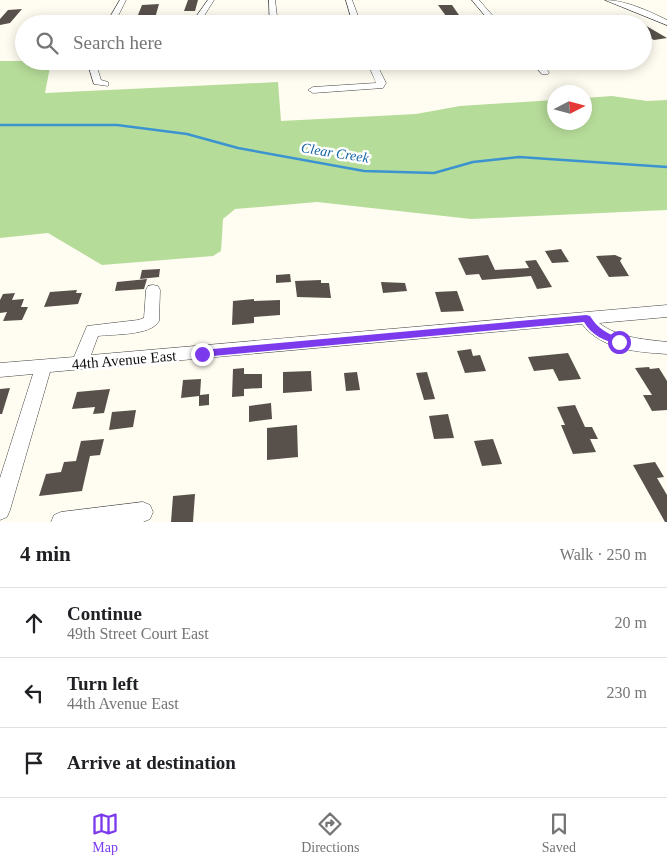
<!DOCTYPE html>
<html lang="en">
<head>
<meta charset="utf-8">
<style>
  :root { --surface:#fff; --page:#f6f6f6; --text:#202124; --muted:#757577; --line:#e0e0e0; --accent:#7c3aed }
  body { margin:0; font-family:Georgia,serif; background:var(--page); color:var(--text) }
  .compass { position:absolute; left:547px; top:85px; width:45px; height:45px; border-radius:50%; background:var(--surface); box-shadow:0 2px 12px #0003; rotate:84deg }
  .stop { position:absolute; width:15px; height:15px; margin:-11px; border:4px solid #7c3aed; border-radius:50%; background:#fff }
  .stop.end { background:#7c3aed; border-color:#fff; box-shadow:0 1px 5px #0008 }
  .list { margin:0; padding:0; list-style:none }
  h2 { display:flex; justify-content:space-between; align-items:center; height:65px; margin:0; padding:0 20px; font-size:21px }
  h2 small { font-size:16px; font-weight:400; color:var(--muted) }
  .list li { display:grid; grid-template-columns:32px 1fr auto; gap:15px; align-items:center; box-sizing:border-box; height:70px; padding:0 20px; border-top:1px solid var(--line) }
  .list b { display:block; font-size:19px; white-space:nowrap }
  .list p { margin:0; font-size:16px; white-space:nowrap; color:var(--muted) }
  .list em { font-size:16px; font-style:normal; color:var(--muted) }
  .icon { flex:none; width:28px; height:28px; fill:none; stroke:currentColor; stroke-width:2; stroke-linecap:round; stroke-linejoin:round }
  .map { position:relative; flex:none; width:667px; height:522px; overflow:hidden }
  .search { position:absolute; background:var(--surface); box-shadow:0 2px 12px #0003; left:15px; right:15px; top:15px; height:55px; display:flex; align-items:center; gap:12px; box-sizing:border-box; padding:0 18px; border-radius:28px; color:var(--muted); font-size:19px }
  .sheet { height:275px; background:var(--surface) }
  nav { display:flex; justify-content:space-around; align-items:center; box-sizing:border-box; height:70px; border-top:1px solid var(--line); background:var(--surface); font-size:14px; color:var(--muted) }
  nav a { display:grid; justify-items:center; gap:2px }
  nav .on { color:var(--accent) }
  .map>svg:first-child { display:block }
  .forest { fill:#b6dc99 }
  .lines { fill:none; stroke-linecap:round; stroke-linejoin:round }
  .stream { stroke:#3b93d0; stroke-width:2.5 }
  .building { fill:#58504b }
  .minor-casing { stroke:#424242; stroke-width:1 }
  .minor { fill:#fff; fill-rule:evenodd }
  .route { fill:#7c3aed }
  .labels { text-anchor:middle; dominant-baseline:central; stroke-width:5; stroke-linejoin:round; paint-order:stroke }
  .far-water-label { font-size:14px; font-style:italic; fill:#1565a4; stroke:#fff }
  .street-label { font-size:15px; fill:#0f0f0f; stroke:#fff }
</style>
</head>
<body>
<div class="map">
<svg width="667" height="522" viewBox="0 0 667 522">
  <rect width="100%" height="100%" fill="#fffcf1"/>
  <path class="forest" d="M0,61H38L50,67L45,93L278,82L281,121L416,114L460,106L554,100V122H584L585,98L612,96L647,101L667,100V210L471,219L317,202L235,209L223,219L221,251L213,256L102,265L48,233L0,238Z"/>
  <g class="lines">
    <path class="stream" d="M0,125H117L187,134L238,148L364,171L434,173L473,162L519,157L667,167"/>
  </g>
  <path class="building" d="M188,0H198L195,11H184Z
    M159,4L155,18L136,20L142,5Z
    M438,5H452L461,18L446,16Z
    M22,9L10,23L0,25V19L8,10Z
    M643,24L667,38L654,40L643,34Z
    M491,61H508L517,67L505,70Z
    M561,249L569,262L552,263L545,251Z
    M488,255L495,270L529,268L525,261L536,260L552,287L537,289L531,276L482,280L479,274L466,275L458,258Z
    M615,255L622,258L620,261L629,276L609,277L596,256Z
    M160,269L159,277L140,279L142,270Z
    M290,274L291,282L276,283V275Z
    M147,279L144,289L115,291L117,282Z
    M321,280V283H329L331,298L297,297L295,281Z
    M381,282L405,283L407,291L383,293Z
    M77,290L76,293H82L78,304L44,307L50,292Z
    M457,291L464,311L441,312L435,292Z
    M15,293L12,300L24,299L21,307H28L22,320L3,321L7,312L0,313V300L3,294Z
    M254,299V301L280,300V315L254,317V323L232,325L233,301Z
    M471,349L473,356L480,355L486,371L465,373L457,351Z
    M568,353L581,379L559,381L553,369L534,371L528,357Z
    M649,367L650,369L659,368L667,381V410L652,411L643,395H652L635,368Z
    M244,368V374H262V388L244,389V396L232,397L233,369Z
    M311,371L312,391L283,393V372Z
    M357,372L360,390L346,391L344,373Z
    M427,372L435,399L424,400L416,373Z
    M201,379L200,395L209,394V405L199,406V396L181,398L183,380Z
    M10,388L2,414H0V389Z
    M110,389L104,413L93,414L95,407L72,409L77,392Z
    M271,403L272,419L249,422V406Z
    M575,405L585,427H592L598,439H590L596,452L573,454L561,425H565L557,407Z
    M136,410L133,427L109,430L112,412Z
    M448,414L454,438L434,439L429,416Z
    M297,425L298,457L267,460V428Z
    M104,439L100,455L90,456L82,491L39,496L46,474L61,472L64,462L76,461L81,441Z
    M493,439L502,464L482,466L474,441Z
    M655,462L664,477L657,478L667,495V522H665L633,465Z
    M195,494L193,522H171L173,496Z"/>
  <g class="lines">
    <g class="minor-casing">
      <path id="minor" d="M120,0H126L114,24H106Z
        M208,0H214L199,24H191Z
        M269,0H275L278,24H270Z
        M346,0H352L361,24H353Z
        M472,0H479L500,24H492Z
        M605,0C625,0 649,11 667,20V25Z
        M87,61H95L101,80L108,82V86L94,84Z
        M367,61H375L386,83L383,88L313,93L308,90L313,87L376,83Z
        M530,61H539L549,72L548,74H542Z
        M153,285L158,286L160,290L159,321C151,336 113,334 98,336L91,355L667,305V317L599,323C619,338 642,339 667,342V354C637,352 602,350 582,324L50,372L10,510L7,517L0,520V478L33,374L0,377V363L74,357L87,326L138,320L144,318L146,290L148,286Z
        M143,502L150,505L153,512L150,519L143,522H51L54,515L61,512Z"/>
    </g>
    <use href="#minor" class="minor"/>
  </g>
  <path class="route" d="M586,315L590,316C598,329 608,334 622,339V344L619,345C604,340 592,336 584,322L202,357L197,354L202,350Z"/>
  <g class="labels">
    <g class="far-water-label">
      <text transform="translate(335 153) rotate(9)">Clear Creek</text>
    </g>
    <g class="street-label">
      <text transform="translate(124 360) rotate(-5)">44th Avenue East</text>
    </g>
  </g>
</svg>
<svg class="compass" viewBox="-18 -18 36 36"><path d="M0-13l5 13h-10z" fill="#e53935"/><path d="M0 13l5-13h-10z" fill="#757577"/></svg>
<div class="stop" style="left:619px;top:342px"></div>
<div class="stop end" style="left:202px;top:354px"></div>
<div class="search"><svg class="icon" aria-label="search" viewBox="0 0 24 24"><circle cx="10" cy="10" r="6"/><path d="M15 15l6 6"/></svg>Search here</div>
</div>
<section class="sheet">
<h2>4 min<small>Walk · 250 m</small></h2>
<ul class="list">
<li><svg class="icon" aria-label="ahead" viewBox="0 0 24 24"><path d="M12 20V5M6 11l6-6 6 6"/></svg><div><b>Continue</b><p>49th Street Court East</p></div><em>20 m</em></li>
<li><svg class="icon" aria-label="left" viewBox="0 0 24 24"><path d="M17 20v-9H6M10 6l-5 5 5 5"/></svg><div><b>Turn left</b><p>44th Avenue East</p></div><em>230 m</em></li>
<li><svg class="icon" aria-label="arrive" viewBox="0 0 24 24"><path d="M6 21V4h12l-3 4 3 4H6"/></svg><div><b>Arrive at destination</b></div></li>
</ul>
</section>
<nav>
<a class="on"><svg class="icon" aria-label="map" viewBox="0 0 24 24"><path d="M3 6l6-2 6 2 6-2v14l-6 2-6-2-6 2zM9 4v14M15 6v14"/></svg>Map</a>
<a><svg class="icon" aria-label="directions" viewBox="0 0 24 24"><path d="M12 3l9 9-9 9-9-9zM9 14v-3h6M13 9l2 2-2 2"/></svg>Directions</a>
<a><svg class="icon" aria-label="saved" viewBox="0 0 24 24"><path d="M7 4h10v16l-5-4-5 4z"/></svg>Saved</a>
</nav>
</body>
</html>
